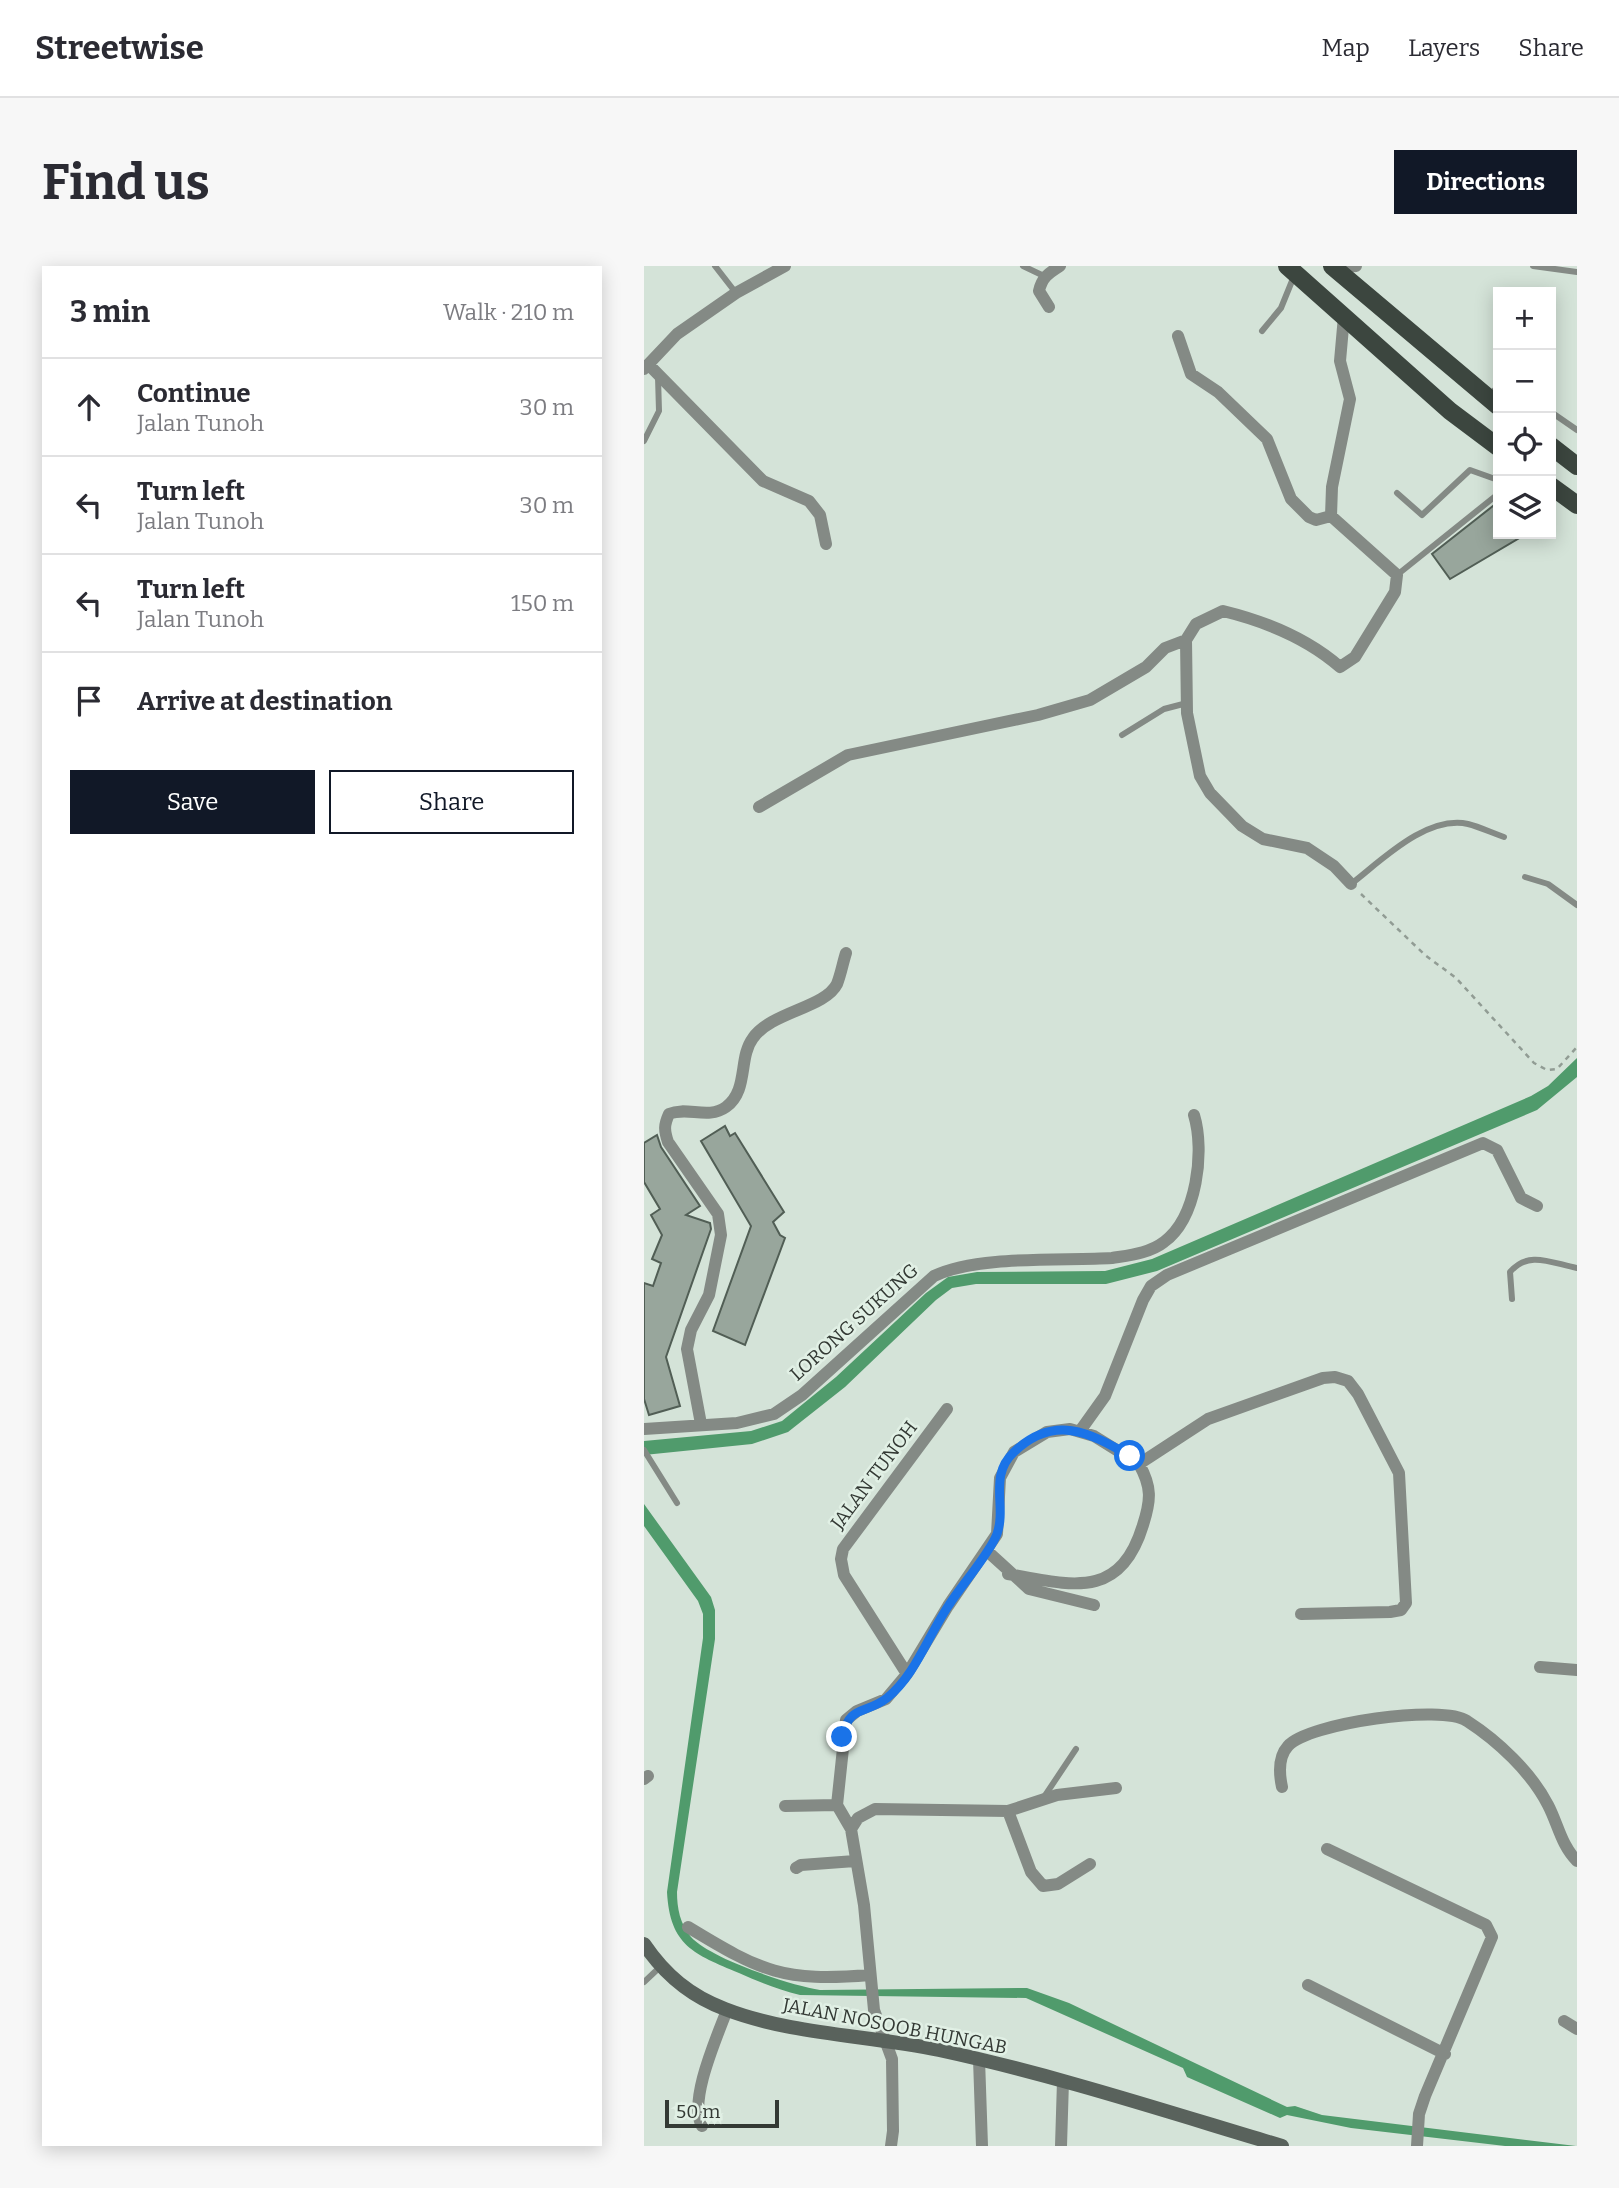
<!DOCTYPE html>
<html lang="en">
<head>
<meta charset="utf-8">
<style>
  :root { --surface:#fff; --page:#f7f7f7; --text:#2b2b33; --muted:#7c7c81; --line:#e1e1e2; --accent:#111827 }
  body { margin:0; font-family:Bitter,serif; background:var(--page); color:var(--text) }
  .controls { position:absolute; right:21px; top:21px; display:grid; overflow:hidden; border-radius:0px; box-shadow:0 4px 18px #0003 }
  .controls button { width:63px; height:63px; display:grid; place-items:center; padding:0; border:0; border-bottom:2px solid var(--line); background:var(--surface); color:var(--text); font:35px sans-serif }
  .scale { position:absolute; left:21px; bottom:18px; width:114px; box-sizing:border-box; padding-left:7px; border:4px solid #333934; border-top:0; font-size:19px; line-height:24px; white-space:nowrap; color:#333934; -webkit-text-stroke:5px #e1f0e5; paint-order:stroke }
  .stop { position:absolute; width:21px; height:21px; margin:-16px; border:5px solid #1a73e8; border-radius:50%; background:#fff }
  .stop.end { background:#1a73e8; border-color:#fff; box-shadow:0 2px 7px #0008 }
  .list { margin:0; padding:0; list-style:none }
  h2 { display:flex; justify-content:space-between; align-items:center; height:91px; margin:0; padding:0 28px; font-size:30px }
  h2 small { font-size:23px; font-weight:400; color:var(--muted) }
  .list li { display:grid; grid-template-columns:46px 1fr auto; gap:21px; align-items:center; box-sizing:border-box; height:98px; padding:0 28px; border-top:2px solid var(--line) }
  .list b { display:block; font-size:26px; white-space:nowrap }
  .list p { margin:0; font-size:23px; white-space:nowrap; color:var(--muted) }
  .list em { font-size:23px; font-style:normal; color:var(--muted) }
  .actions { display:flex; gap:14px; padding:21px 28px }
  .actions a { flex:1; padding:16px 0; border:2px solid var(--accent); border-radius:0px; text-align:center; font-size:24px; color:var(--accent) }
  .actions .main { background:var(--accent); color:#fff }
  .icon { flex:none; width:38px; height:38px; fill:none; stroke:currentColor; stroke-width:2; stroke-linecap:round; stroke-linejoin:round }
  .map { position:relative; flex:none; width:933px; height:1880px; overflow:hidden; border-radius:0px }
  header { display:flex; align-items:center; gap:42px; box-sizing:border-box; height:98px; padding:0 35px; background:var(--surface); border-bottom:2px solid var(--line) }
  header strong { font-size:33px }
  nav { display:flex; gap:38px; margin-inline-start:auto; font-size:24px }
  .intro { display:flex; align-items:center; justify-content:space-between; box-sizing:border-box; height:168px; padding:0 42px }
  h1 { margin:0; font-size:49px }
  .button { padding:18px 32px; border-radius:0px; background:var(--accent); color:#fff; font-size:24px; font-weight:700 }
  main { display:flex; gap:42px; padding:0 42px }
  aside { flex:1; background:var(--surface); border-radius:0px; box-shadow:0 4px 18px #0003 }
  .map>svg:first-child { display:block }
  .water { fill:#509b6c }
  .building { fill:#98a69c; stroke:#515e55; stroke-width:2 }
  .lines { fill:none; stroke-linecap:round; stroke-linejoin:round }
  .path { stroke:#919c94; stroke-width:2.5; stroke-dasharray:5 5; stroke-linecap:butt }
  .service { stroke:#848a85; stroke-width:6 }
  .minor { stroke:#848a85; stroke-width:12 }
  .secondary { stroke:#59625c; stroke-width:14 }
  .primary { stroke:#3c463f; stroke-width:18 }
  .route { stroke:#1a73e8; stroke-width:9 }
  .labels { text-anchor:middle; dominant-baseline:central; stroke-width:5; stroke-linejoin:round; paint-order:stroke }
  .street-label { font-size:19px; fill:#333934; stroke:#e1f0e5 }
</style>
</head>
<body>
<header>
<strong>Streetwise</strong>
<nav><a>Map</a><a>Layers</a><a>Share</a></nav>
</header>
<div class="intro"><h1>Find us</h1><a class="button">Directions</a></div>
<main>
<aside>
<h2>3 min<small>Walk · 210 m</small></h2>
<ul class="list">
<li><svg class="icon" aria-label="ahead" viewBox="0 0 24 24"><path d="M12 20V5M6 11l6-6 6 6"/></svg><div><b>Continue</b><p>Jalan Tunoh</p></div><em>30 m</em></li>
<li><svg class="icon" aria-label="left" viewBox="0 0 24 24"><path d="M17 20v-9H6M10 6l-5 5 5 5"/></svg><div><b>Turn left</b><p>Jalan Tunoh</p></div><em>30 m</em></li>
<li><svg class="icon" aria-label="left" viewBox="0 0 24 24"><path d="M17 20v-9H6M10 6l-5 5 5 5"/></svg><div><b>Turn left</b><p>Jalan Tunoh</p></div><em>150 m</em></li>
<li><svg class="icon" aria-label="arrive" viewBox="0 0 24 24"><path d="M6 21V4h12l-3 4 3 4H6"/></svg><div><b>Arrive at destination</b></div></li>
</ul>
<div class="actions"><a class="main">Save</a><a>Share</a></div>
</aside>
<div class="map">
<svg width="933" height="1880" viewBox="0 0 933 1880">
  <rect width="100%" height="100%" fill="#d4e3d8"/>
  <path class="water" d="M933,792V811L893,844L513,1005L462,1018H332L308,1022L292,1034L201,1121L144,1166L108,1178L0,1189V1175L107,1165L138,1155L192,1111L282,1027L304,1011L333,1006L461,1005L508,993L887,830L904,820Z
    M0,1238L67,1331L71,1344V1373L33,1626C33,1642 36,1658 47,1671C67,1693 146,1719 176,1724L383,1722L425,1737L643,1841L651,1840L678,1849L932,1880H861L707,1862L643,1849L636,1852L543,1811L539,1802L382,1732L156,1729C135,1724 115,1716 95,1707C50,1688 26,1680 23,1626L59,1372V1348L54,1335L0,1260Z"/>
  <path class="building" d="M854,236V268H882L806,313L788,288Z
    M81,860L86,870L91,867L140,946L129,956L136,969L141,972L101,1079L69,1065L107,960L57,875Z
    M13,869L17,881L56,940L42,949L66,957L67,963L22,1091L36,1140L5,1149L0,1133V1017L9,1020L17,997L8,993L18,969L7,949L16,943L0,916V877Z"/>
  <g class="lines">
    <path class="path" d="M717,628L781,689L812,712L890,797L903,804L913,803L933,781"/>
    <path class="service" d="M71,0L92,27
      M379,0L400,10
      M889,0L933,6
      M618,65L637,42L650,10
      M844,130L854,121
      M907,146L933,164
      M0,175L15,145L14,111
      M753,227L778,249L826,204L854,214
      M753,309L854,228
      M478,469L520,443L543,437
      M881,611L904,618L933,639
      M707,618C737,595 782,549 824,558C836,561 848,567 860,571
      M868,1033L866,1006C885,984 907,997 933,1002
      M0,1184L33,1237
      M400,1531L432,1483
      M0,1716L16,1701"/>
    <path class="minor" d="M690,2L712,0
      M405,41L395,25C398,11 405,7 416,0
      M534,70L547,108L574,126L623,173L647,233L665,251L672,254L687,250
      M5,99L119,215L165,235L176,249L182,278
      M0,103L33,68L92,27L141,0
      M542,374L543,447L556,510L566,527L598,560L619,573L663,582L690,600L707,618
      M115,541L204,489L394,449L446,434L502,401L521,382L542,374L552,358L579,345C620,355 664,373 696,401L711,391L751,326L753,309L687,250L688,221L706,133L696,95L700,50
      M57,1158L43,1083L47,1064L65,1029L77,969L74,948L24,876C20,864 20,859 25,848C43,840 64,854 82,841C105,824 94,792 109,772C127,746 181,742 193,718C197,708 199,696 202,687
      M0,1163L93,1157L130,1148L158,1129L290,1010C334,989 417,995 468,992C486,989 506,987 520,976C553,952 561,885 550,849
      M436,1165L461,1130L499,1034L507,1020L523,1009L839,877L853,884L877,932L893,940
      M342,1284L385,1323L450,1339
      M364,1308C427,1319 476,1335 499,1259C507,1234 508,1221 495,1198
      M896,1401L933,1404
      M263,1408L200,1309L197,1293L199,1283L303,1143
      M0,1513L4,1510
      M638,1521C635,1507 634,1491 644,1480C664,1457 799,1438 823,1455C854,1475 887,1506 904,1539C914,1558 917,1579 933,1595
      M141,1540L193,1539
      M364,1545L387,1606L399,1620L414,1618L446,1598
      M207,1563L214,1552L231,1543L364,1545L413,1529L472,1522
      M683,1583L842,1659L848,1671L781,1830L775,1848L773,1880
      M152,1602L157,1599L211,1595
      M44,1661C118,1706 139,1716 226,1709
      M664,1719L801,1788
      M920,1755L933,1763
      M335,1793L338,1880
      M58,1860C44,1835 73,1771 83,1744
      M247,1880L249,1865L248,1793L230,1744L220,1639L207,1563L193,1539L202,1454L213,1445L242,1433L263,1408L304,1340L353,1268L356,1212L370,1186L403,1166L426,1163L450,1170L495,1198L564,1153L679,1112L691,1111L704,1115L714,1128L755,1207L762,1337L757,1344L746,1346L657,1348
      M417,1880L419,1815"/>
    <path class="secondary" d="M0,1678C21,1709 46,1730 81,1743C148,1769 225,1769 295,1784C411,1809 524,1846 638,1880"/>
    <path class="primary" d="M643,0L806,145L854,181
      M688,0L854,140
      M907,180L933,200
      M907,220L933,239"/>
  </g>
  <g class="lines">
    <path class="route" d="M198,1471C206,1438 221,1449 243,1432C271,1410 285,1368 305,1339C317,1320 346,1287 353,1268C363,1240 344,1210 370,1186C410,1148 445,1166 486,1190"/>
  </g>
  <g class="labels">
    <g class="street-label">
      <text transform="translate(210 1056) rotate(-42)">LORONG SUKUNG</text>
      <text transform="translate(230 1209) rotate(-53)">JALAN TUNOH</text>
      <text transform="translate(251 1760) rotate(11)">JALAN NOSOOB HUNGAB</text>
    </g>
  </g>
</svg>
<div class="controls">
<button>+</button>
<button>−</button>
<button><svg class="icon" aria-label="locate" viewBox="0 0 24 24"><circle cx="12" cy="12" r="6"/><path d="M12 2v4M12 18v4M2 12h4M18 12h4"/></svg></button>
<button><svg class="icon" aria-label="layers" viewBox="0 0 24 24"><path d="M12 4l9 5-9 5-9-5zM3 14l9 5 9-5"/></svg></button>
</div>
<div class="scale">50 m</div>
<div class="stop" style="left:486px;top:1190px"></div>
<div class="stop end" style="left:198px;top:1471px"></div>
</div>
</main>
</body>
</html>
